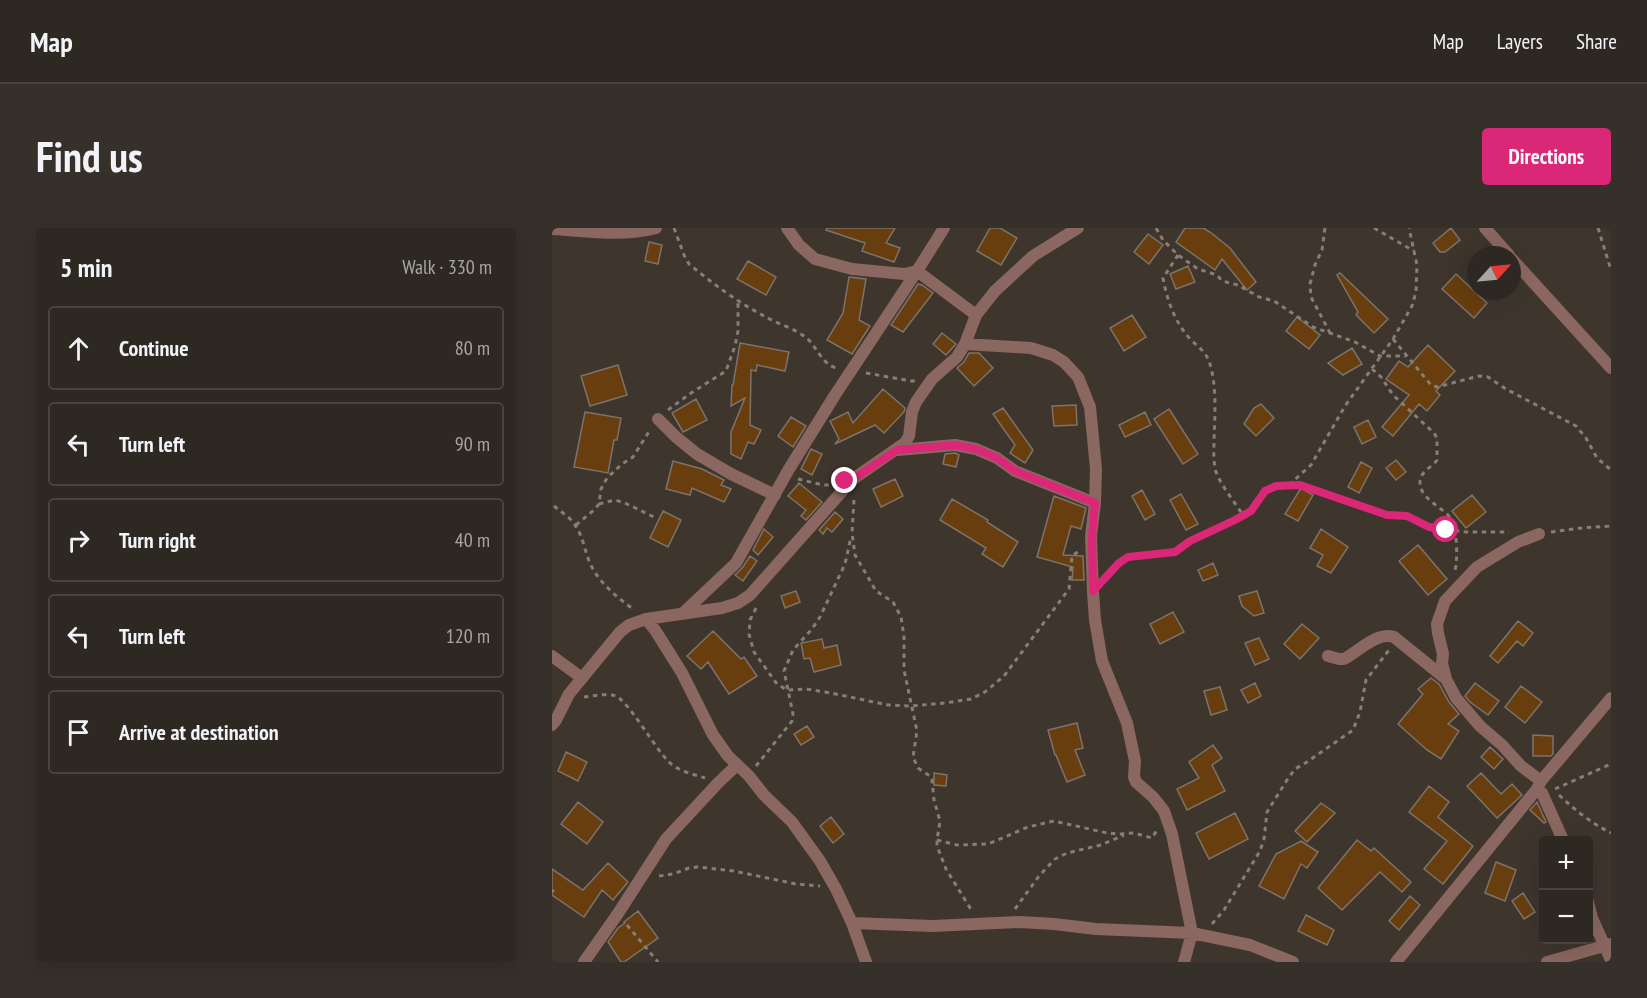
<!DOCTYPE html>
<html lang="en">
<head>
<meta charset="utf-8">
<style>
  :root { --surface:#2e2822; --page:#36302a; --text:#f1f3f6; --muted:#a7a6a5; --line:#494440; --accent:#db2777 }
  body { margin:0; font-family:"PT Sans Narrow",sans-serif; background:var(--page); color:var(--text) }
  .controls { position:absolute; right:18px; bottom:18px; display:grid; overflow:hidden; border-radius:6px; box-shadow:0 6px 24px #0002 }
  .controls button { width:54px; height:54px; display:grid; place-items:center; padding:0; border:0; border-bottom:2px solid var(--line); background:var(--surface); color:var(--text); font:30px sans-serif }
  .compass { position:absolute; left:915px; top:18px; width:54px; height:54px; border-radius:50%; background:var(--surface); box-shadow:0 6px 24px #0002; rotate:63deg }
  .stop { position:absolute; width:18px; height:18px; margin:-14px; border:4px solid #db2777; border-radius:50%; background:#fff }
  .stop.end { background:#db2777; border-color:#fff; box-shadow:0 2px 6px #0008 }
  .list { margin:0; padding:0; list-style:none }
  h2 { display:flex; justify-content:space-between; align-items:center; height:78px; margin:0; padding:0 24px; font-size:26px }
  h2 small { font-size:20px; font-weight:400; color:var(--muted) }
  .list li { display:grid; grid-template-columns:39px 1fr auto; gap:18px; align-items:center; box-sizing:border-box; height:84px; margin:0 12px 12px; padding:0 12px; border:2px solid var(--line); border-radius:6px }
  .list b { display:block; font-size:22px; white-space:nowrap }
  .list em { font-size:20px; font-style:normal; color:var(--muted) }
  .icon { flex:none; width:33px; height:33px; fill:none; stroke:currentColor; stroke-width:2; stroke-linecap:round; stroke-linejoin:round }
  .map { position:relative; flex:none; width:1059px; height:734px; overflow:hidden; border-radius:6px }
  header { display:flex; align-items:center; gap:36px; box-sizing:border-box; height:84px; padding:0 30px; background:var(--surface); border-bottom:2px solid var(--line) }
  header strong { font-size:28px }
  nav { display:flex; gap:33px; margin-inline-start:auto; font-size:21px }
  .intro { display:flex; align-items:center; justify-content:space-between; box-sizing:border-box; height:144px; padding:0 36px }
  h1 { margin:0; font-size:42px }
  .button { padding:15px 27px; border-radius:6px; background:var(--accent); color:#fff; font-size:21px; font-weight:700 }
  main { display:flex; gap:36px; padding:0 36px }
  aside { flex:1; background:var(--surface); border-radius:6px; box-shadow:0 6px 24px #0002 }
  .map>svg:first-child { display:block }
  .building { fill:#683e0e; stroke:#7d736b; stroke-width:1.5 }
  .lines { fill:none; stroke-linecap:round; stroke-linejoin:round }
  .path { stroke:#867e77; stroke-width:3; stroke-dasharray:4.5 4.5; stroke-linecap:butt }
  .street { stroke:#8a6760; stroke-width:12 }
  .route { stroke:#db2777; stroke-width:8 }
</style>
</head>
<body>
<header>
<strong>Map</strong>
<nav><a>Map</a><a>Layers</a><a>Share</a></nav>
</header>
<div class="intro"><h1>Find us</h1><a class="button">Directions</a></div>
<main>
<aside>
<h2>5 min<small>Walk · 330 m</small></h2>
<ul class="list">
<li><svg class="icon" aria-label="ahead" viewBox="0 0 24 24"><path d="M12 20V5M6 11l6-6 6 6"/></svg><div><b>Continue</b></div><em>80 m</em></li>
<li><svg class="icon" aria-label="left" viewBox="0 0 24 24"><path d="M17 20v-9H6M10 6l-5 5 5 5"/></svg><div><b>Turn left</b></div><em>90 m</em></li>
<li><svg class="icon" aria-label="right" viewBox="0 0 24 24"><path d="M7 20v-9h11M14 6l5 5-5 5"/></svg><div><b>Turn right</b></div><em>40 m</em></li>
<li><svg class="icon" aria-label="left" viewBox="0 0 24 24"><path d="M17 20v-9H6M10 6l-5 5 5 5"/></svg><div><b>Turn left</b></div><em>120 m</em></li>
<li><svg class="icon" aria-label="arrive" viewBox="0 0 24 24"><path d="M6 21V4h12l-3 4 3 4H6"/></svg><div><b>Arrive at destination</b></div></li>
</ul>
</aside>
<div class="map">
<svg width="1059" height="734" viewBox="0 0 1059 734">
  <rect width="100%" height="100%" fill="#3e352d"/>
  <path class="building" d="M275,0H343L334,15L348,20L342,34L310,23L313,15L274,2Z
    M438,0H448L465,10L449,37L425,23Z
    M633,0H651L658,4L678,20L704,54L695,62L670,31L663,42L624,14Z
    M899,0L908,12L893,24H888L881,15Z
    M596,6L611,17L597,36L582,24Z
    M97,14L110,17L106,36L93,33Z
    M196,33L224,49L214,67L185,51Z
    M636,38L643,54L624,61L618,46Z
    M788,45L836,91L822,105L804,87L806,84L785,47Z
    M904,46L935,75L922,90L890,61Z
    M297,49L314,51L307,92L318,98L300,126L275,112L291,85Z
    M366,56L370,57L381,65L351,104L339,97Z
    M580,87L594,109L572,123L558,100Z
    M745,89L768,107L757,121L734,103Z
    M390,105L404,116L394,127L381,116Z
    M188,115L237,124L233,143L205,137L204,143L199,142L198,197L209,202L202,216L196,214L189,231L179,226V204L193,170L179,178L180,157H181Z
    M876,117L903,143L884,163L888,167L875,183L867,176L841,208L830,199L857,167L834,151L847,133L856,139Z
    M800,120L810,136L791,147L776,135Z
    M417,125H427L441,140L422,158L405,140L412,134Z
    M66,137L75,167L38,178L29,148Z
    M331,161L353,180L352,184L332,205L323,197L283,216L287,211L278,193L296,184L301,195Z
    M144,171L155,192L131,204L120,185Z
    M709,176L722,190L704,208L692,196L702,180Z
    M524,177L525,197L502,198L500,178Z
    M451,180L481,222L473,235L458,225L463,217L441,186Z
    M617,181L646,226L631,236L602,191Z
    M33,184L69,190L65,212H62L56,245L22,239Z
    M593,184L599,197L573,209L567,197Z
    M239,189L254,198L241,219L226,208Z
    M816,192L824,209L810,216L802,199Z
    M259,221L270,226L260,247L249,241Z
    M403,225L407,227L404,239L391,236L393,226Z
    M844,232L854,244L844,252L834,240Z
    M121,233L150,241L172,252L169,257L179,261L172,274L140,260L138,267L114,261Z
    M809,234L820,240L807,265L796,259Z
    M343,251L351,268L329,279L321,261Z
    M247,255L270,274L254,292L249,288L254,282L236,268Z
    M749,260L761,267L746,293L733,286Z
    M590,262L603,286L593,292L580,268Z
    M629,266L646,296L634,302L618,272Z
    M920,267L934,284L914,300L900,283Z
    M502,268L534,280L529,301L519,298L511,327L531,328L532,352H520L521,339L485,329Z
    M400,271L436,292L435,294L466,314L451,339L430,326L434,320L388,292Z
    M111,283L129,292L116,319L98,310Z
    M283,284L291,291L280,304L275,300L271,306L267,302Z
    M212,301L221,309L206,327L201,322Z
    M769,301L796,319L779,345L765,338L771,327L758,320Z
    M866,317L895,351L876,367L847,333Z
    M198,328L205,333L191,353L183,347L191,339Z
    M661,335L666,347L651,353L646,342Z
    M244,363L248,374L233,380L229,368Z
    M705,363L712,385L702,388L690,378L687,368Z
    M621,384L632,404L608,416L598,396Z
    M966,393L981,405L971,418L965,413L946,435L938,428Z
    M750,396L767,410L748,431L732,416Z
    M161,403L189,431L192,429L205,448L177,466L156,434L149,441L135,428Z
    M707,410L717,431L703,437L693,415Z
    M270,411L272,420L285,417L289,437L262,444L258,430L252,431L249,415Z
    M879,450L887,456L897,474L907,486L896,496L907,503L889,531L875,522L846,496L871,466L866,461Z
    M703,455L709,468L696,475L689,462Z
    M923,455L947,473L936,487L918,474L913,468Z
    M969,458L990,474L973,495L953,479Z
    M668,459L675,482L659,487L652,463Z
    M525,495L531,520L523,522L533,547L515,554L504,527H503L496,502Z
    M255,498L262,509L249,517L242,506Z
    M981,507L1001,508V526L999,528H981Z
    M661,517L670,530L660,537L673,563L635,582L625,561L647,550L637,534Z
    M938,519L951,531L942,541L929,529Z
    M14,524L35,534L26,553L6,543Z
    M382,545L395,547L394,558L382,557Z
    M929,545L949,566L960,556L970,567L945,590L915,558Z
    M877,558L897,574L886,589L921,618L891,656L872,641L895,613L857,584Z
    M26,574L51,594L35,616L9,596Z
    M985,574L994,594L992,595L978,582Z
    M769,575L783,585L755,614L743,603Z
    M683,585L696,611L657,631L644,605Z
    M279,589L292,606L281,615L268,598Z
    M805,612L819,623L822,620L859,654L850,664L828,644L790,682L766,660Z
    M749,613L766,624L755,640L749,636L732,671L707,658L724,626Z
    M944,634L964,642L953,673L933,665Z
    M56,635L76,654L61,672L50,662L32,689L0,667V641L31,662Z
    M971,665L983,684L972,691L960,673Z
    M858,668L868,677L847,702L837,693Z
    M86,683L106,710L72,734H69L56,714L66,700L73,695L72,694Z
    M754,687L782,702L775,717L746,703Z"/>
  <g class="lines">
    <path class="path" d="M122,0L132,27L137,36C161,56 187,75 214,89C226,96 241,100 252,108C265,117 268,135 284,140
      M604,0L611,12L626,27L646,41L665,47L670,53L686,57L707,69L722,73L761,99L803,114L828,128H854
      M773,0L770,22L763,37L758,56L759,69L778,105
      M822,0L862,23
      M1046,0L1059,42
      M626,27L611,50C615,72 623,95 639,112C646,119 653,123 657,133C665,157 663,186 662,211C662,222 661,233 664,244C670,259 682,273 691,287
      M841,111L879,157L885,159L927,148L936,149L954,161L1024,198L1034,210L1045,230L1059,242
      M820,141L829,149L841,167L882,205L885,210V232C881,238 872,242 869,249C862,269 892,279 900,292C905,301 906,332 903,342
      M314,145L359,153H364
      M116,182L139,165L174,143L183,118L186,103V71
      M246,251L271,257H278
      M737,257L759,237L793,178L841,111L860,78L864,64L865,37L857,0
      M302,272L300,305L303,327L324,363L341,374L349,389L352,409V442L365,503L361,529L366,540L378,548L380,552L382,572L388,593L385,612V618L394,641L420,683
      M47,276L63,272L73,275L104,290
      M2,278C9,284 18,289 23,297C32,309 33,328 41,341C50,357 66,370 81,381
      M24,297L42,282L47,276L49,261L55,250L70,236L81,229L98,202
      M999,304L1029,300L1059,298
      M554,349L567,335L576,329L623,324L638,313L683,292L699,283L713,263L724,258L748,257L835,287L855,288L877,299L914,304H957
      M204,380L198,392L197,406L202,424L225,456L235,462L254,461L279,465L336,477L359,478L393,475L419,471L433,464L452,448L517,361L520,328L527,323
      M32,469C41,468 55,465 64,468C76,473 103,520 116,533C125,543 141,546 153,550
      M204,538L240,493L241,486L232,443L241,422L260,401L268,389L293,336L299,309
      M1003,561L1059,536
      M1007,567C1023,582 1039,595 1059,605
      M385,612L405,617L436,616L476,599L502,593L555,605L567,606L582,605L600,610L605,602
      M107,648L121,646L137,640L145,639L182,643L244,656L268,658
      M0,662L2,664
      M463,681L487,648L503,631L515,625L549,617L572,607
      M660,696L672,682L708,623L712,611L715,584L735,552L743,541L755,534L801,502L808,484L814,452L837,422
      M75,697L106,734"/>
    <path class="street" d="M235,0L247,17L263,31L300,41L352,46L365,43L424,87
      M933,0L957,27
      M0,1C34,3 71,9 104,0
      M960,31L1059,140
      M413,116L479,120L501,127L512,134L526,149L538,179L544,241L543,275L539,308L541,364L543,392L550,433L575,495L583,533L582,549L584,554L601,569L612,583L620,606L640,705L632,734
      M106,191L124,209L145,226L179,246L223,267
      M346,222L403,217L424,221L445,230L463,243L543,275
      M130,386L184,335L237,241L283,167L365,43L392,0
      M94,391L103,402L130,445L161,507L176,528L197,548L212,567L240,594L268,633L284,661L300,695L314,734
      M0,428L30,450
      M776,428L787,431H792C806,424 825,403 842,409L894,451L904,470L928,498L950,517L969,538L989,553
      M894,451L890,435L891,426L886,405L885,396L893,373L925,339L966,314L987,306
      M0,497L4,492L17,466L68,404L77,397L94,391L170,380L186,375L198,367L301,251L353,215L357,208L360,184L364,174L380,151L405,129L413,116L424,87L443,63L481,28L526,0
      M985,561L990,565L1011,612
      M1036,674L1040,690L1059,732
      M300,695L381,698L468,694L502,696L544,701L640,705L698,717L741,734
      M32,734L65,687L114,611L166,555L185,537
      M844,734L985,561L989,553L1059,470
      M995,734L1059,716"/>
  </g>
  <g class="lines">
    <path class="route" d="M293,253L301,251L345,222L403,217L424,221L445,230L463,243L543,275L540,308L541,363L567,335L576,329L623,324L638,313L683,292L699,283L713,263L724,258L748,257L835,287L855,288L877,299L894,302"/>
  </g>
</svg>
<div class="controls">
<button>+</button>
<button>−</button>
</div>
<svg class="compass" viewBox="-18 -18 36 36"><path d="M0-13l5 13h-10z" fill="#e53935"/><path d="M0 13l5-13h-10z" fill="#a7a6a5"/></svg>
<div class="stop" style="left:894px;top:302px"></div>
<div class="stop end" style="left:293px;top:253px"></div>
</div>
</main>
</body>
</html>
